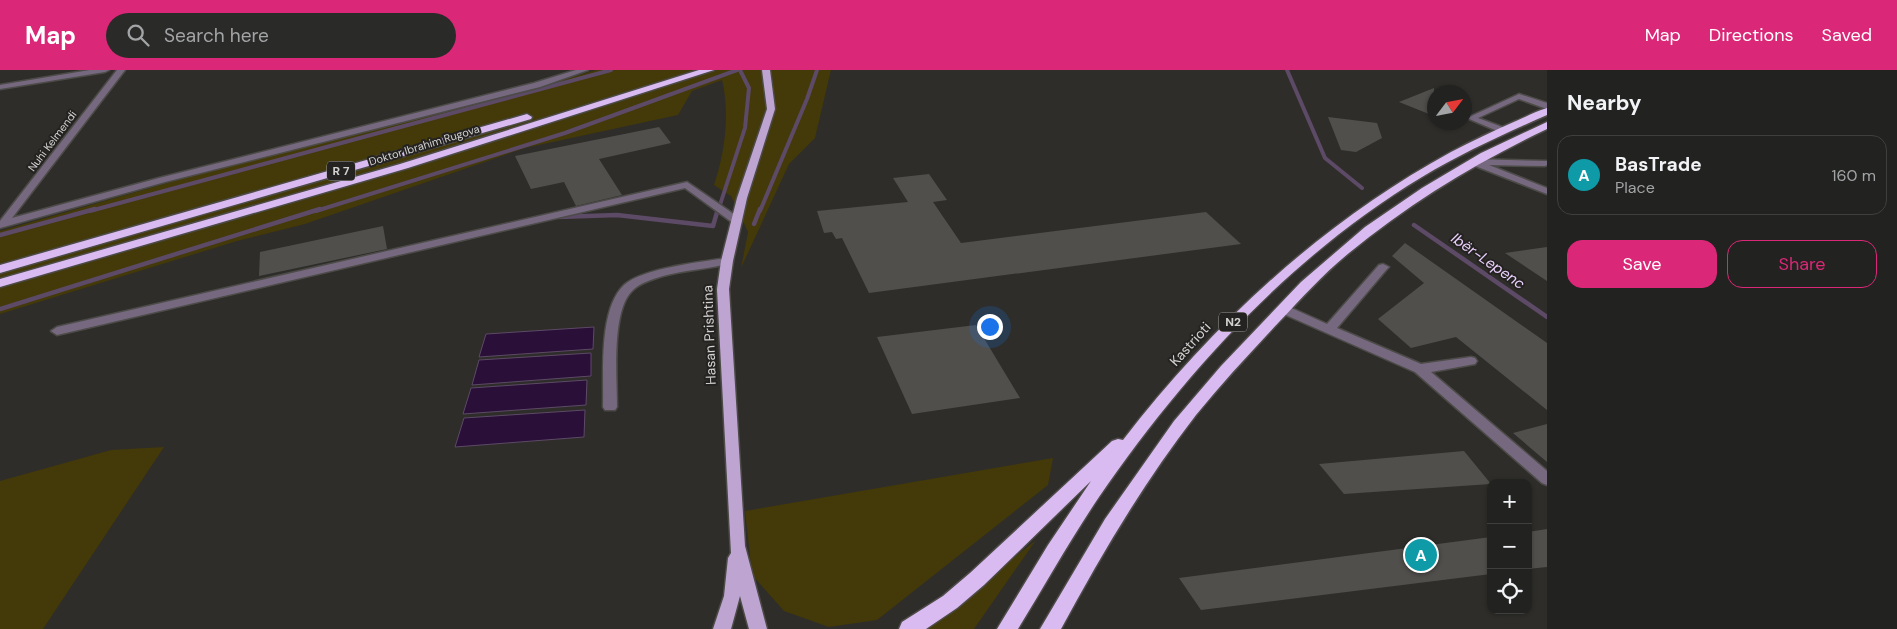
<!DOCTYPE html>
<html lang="en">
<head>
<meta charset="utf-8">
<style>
  :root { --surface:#222220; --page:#2a2a29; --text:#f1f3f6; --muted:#a2a4a5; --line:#3f3f3e; --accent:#db2777 }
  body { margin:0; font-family:"DM Sans",sans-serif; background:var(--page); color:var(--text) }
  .controls { position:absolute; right:15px; bottom:15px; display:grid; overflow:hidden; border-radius:10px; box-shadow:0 1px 4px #0004 }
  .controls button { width:45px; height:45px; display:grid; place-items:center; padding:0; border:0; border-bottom:1px solid var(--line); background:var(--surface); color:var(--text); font:25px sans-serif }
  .compass { position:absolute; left:1427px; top:15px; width:45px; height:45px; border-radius:50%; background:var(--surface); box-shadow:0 1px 4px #0004; rotate:58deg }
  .you { position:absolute; left:989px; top:256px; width:18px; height:18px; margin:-12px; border:4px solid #fff; border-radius:50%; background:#1a73e8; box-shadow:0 0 0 8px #1a73e833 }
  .badge { display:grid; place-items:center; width:32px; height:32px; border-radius:50%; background:var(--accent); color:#fff; font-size:16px; font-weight:700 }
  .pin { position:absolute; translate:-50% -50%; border:2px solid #fff; box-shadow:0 1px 5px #0006 }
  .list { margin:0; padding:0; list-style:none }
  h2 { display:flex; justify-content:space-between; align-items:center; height:65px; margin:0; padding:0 20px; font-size:21px }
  h2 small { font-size:16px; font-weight:400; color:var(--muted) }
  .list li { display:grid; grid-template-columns:32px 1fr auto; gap:15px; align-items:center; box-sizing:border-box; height:80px; margin:0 10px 10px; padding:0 10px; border:1px solid var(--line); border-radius:15px }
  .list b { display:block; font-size:19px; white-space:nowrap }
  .list p { margin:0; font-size:16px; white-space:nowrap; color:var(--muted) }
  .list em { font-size:16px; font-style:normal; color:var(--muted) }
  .actions { display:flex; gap:10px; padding:15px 20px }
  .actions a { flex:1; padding:11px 0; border:1px solid var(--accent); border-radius:15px; text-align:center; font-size:18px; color:var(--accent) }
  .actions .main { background:var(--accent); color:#fff }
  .icon { flex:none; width:28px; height:28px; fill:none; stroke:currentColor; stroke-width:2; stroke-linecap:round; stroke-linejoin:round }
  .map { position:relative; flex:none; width:1547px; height:559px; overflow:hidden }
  header { display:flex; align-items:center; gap:30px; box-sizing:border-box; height:70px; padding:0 25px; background:var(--accent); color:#fff }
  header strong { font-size:24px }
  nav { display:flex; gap:28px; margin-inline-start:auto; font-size:18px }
  .search { width:350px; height:45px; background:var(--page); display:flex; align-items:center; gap:12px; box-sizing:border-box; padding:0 18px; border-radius:28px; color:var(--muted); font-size:19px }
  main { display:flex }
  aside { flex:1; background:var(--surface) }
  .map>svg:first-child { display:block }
  .green { fill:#433909 }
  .water { fill:#2a0f39; stroke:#5d4a66 }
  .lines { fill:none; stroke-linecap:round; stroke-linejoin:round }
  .stream-far1 { stroke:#5d4a66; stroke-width:4 }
  .stream { stroke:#5d4a66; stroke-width:4.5 }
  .building { fill:#504f4c }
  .minor-casing { stroke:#4c4b48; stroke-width:3 }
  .major-casing { stroke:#4c4b48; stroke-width:3 }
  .highway-casing { stroke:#4c4b48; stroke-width:3 }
  .minor { fill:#76697f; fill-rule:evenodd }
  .major { fill:#bea4d0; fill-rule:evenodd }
  .highway { fill:#dabbf1; fill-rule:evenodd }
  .labels { text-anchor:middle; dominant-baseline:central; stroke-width:4; stroke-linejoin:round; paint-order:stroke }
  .far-street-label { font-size:11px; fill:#d3d2d0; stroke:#242321 }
  .shield { fill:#242321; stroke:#9e9e9c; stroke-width:1 }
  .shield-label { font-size:12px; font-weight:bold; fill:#d3d2d0 }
  .street-label { font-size:14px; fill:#d3d2d0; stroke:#242321 }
  .water-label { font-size:15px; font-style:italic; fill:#ebd1fe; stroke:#242321 }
</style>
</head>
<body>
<header>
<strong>Map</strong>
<div class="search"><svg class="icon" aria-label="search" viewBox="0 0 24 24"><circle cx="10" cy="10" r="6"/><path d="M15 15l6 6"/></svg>Search here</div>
<nav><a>Map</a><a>Directions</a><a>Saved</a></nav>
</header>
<main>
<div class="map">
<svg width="1547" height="559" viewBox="0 0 1547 559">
  <rect width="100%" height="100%" fill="#2e2d2a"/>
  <path class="green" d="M596,0H831L815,68L789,94L741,198L748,162L731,126L714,115C725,83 730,43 722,10L692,21L678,45L525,78L305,154L237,171L0,244V161L192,106L526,21Z
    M164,377L43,559H0V411L111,380Z
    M1053,388L1048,415L877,550L829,557L784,541L752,505L745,441Z
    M1036,470L974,559H918L939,547Z"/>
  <path class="water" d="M594,257L593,279L479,287L486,264Z
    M591,283V306L472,315L479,290Z
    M587,310L586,335L463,344L471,318Z
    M585,340L584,367L455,377L464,348Z"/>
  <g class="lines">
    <path class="stream-far1" d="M1287,0L1325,88L1362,118
      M90,141L611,0
      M316,141L565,63L737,0
      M718,141L745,58L749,18L740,0
      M760,141L807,29L817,0"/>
    <path class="stream" d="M558,147L617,145L713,156L718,139
      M754,154L760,139
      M1414,155L1547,247
      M0,165L95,139
      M0,239L320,139"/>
  </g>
  <path class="building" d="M1434,18V46L1399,32Z
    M1328,47L1377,53L1382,68L1356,82L1341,80Z
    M659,57L671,73L599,89L622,125L576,136L564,112L531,119L515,86Z
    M929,104L947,130L933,132L961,173L1206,142L1241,174L869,223L842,168L836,169L832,162L824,163L817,141L908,132L893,108Z
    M383,156L387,179L259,206L260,182Z
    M1405,173L1547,273V340L1456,267L1411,278L1378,249L1424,213L1392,186Z
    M1547,177V211L1505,183Z
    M976,255L1020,328L912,344L877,267Z
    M1547,354V392L1513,363Z
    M1464,381L1491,414L1344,424L1319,394Z
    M1547,459V497L1528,499V462Z
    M1491,467V504L1201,540L1179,508Z"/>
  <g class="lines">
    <g class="minor-casing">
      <path id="minor" d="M90,0H109L105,2L0,19V15Z
        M117,0H125L12,148L159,108L534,13L576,0H588L540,17L165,112L0,158V151Z
        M1519,24L1547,33V39L1519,29L1478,48L1505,58L1506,60L1502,63L1467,48Z
        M1473,89L1547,91V95L1545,96L1489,95L1547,118V124L1470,94L1468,92Z
        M687,112L741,149L742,151L741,153H733L685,118L57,265L51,261L57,257Z
        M727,188L733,191L731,193C709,199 685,200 663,206C653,209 639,213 632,221C611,242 617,308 617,337L615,340H605L603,337C604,303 598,240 624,215C643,198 701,192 727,188Z
        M1383,194L1389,197L1387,199L1337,258L1421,294L1471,287L1475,288L1477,291L1475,294L1431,302L1547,401V415L1542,413L1415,302L1279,242L1277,239L1283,235L1287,236L1327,254L1379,195Z"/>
    </g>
    <g class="major-casing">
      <path id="major" d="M762,0H770L775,39L747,128L733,191L729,219L745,476L767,559H749L740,526L731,559H713L724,526L728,488L731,483L717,219L721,191L737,128L767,39Z"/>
    </g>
    <g class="highway-casing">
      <path id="highway" d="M699,0H714L408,98L0,217V209L400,94Z
        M1547,38V45C1504,64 1462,83 1422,107C1292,185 1184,303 1099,427C1070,470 1045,515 1018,559H997L1048,475L1091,411L984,515L957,538L926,559H899L902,552L943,526L970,503L1112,371L1118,369L1123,370C1213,254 1321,153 1451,82C1472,71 1493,61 1516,51C1526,47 1536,41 1547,38Z
        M527,44L532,47L531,49L0,203V195Z
        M1547,52V59C1476,93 1410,133 1349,183C1323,204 1302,228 1279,252C1251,282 1222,313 1196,345C1144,412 1101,485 1061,559H1040L1105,449L1174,351L1221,296L1301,212L1365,157L1422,118L1481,83Z"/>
    </g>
    <use href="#minor" class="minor"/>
    <use href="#major" class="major"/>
    <use href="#highway" class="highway"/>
  </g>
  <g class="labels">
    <g class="far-street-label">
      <text transform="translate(52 71) rotate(-53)">Nuhi Kelmendi</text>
      <text transform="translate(424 75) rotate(-17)">Doktor Ibrahim Rugova</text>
    </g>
    <g class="shield">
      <rect x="327" y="91.5" width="28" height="19" rx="4"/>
      <rect x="1219" y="242.5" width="28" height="19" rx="4"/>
    </g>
    <g class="shield-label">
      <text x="341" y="101">R 7</text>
      <text x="1233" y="252">N2</text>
    </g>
    <g class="street-label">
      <text transform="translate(709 265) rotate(-92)">Hasan Prishtina</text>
      <text transform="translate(1190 274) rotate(-48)">Kastrioti</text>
    </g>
    <g class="water-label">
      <text transform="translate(1488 191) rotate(35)">Ibër-Lepenc</text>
    </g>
  </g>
</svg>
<div class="controls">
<button>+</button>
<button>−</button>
<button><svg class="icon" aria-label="locate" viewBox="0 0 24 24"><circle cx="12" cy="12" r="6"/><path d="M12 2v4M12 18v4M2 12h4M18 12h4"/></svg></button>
</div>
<svg class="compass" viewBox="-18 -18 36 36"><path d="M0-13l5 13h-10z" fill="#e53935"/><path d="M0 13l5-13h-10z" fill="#a2a4a5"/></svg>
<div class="you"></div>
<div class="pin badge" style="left:1421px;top:485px;background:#0f9aa8">A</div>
</div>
<aside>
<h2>Nearby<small></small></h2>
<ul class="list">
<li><span class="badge" style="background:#0f9aa8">A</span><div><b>BasTrade</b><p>Place</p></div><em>160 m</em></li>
</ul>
<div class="actions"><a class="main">Save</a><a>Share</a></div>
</aside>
</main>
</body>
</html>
